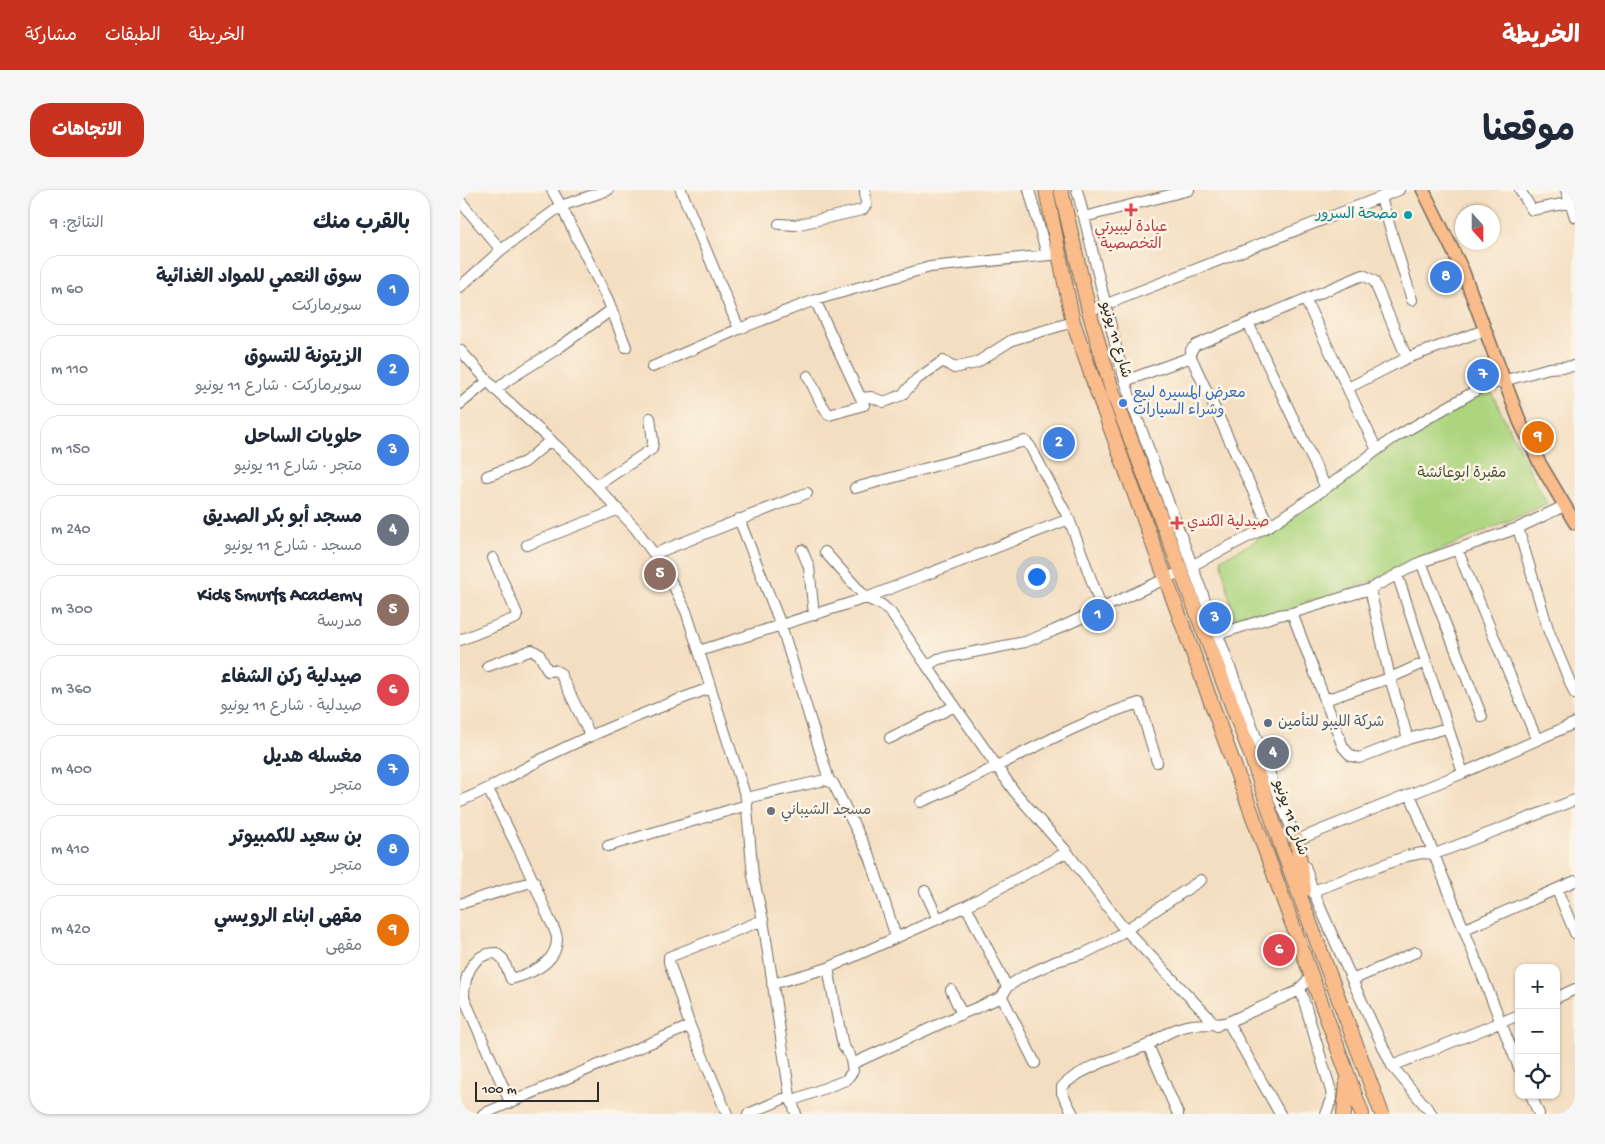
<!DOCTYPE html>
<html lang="ar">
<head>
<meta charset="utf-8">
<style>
  :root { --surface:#fff; --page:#f6f6f7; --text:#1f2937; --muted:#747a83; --line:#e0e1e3; --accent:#c8321e }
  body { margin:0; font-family:"Gochi Hand","Playpen Sans Arabic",sans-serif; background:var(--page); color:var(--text); direction:rtl }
  .controls { position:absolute; right:15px; bottom:15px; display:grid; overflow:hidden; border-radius:10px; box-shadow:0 1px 4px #0004 }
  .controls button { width:45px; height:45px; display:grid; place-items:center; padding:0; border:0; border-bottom:1px solid var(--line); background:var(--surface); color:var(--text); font:25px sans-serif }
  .compass { position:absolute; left:995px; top:15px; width:45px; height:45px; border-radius:50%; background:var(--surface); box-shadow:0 1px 4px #0004; rotate:159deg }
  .scale { position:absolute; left:15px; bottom:12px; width:124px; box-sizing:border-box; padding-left:5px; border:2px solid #2b2b2b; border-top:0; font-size:14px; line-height:18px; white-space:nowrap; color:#2b2b2b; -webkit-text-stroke:4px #fcf5e5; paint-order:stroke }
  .you { position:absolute; left:576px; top:386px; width:18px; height:18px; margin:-12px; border:4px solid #fff; border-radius:50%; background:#1a73e8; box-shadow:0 0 0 8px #1a73e833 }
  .badge { display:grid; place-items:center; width:32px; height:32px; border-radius:50%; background:var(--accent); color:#fff; font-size:16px; font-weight:700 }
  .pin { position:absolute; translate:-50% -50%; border:2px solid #fff; box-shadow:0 1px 5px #0006 }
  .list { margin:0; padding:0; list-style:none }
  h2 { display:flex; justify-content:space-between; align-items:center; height:65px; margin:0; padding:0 20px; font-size:21px }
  h2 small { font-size:16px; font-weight:400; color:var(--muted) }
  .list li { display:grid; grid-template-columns:32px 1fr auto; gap:15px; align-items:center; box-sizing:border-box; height:70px; margin:0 10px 10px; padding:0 10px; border:1px solid var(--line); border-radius:20px }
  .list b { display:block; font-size:19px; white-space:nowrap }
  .list p { margin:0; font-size:16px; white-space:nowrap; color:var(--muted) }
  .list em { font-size:16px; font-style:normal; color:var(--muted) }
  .icon { flex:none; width:28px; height:28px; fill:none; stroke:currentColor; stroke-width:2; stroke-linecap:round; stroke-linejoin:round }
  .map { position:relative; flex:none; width:1115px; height:924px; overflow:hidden; direction:ltr; border-radius:20px }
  header { display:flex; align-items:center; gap:30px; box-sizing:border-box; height:70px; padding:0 25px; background:var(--accent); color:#fff }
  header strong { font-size:24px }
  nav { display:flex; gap:28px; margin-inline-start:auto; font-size:18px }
  .intro { display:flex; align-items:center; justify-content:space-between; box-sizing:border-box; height:120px; padding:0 30px }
  h1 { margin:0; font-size:35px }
  .button { padding:12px 22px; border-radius:20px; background:var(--accent); color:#fff; font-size:18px; font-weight:700 }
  main { display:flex; gap:30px; padding:0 30px }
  aside { flex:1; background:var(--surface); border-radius:20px; box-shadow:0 1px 4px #0004 }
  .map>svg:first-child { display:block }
  .green { fill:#add580; stroke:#6c8056 }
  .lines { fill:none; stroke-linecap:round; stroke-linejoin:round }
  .minor-casing { stroke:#716a60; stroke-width:12 }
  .major-casing { stroke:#716a60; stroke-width:15 }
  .highway-casing { stroke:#716a60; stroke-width:16 }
  .minor { stroke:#fff; stroke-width:10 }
  .major { stroke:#f9bc8a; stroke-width:12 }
  .highway { stroke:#f9bc8a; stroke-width:14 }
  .health-dot { fill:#e0444e; stroke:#fcf5e5; stroke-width:2 }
  .culture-dot { fill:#0f9aa8; stroke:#fcf5e5; stroke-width:2 }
  .shop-dot { fill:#3f7fe0; stroke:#fcf5e5; stroke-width:2 }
  .service-dot { fill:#5c6f8a; stroke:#fcf5e5; stroke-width:2 }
  .worship-dot { fill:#6b7280; stroke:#fcf5e5; stroke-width:2 }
  .labels { text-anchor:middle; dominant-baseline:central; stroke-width:5; stroke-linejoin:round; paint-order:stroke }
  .culture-label { font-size:15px; fill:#0d838f; stroke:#fcf5e5; text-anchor:end }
  .health-label { font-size:15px; fill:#be3a42; stroke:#fcf5e5 }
  .street-label { font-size:15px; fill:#2b2b2b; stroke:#fcf5e5 }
  .shop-label { font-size:15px; fill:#366cbe; stroke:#fcf5e5; text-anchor:start }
  .park-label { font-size:15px; fill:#4c5640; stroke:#fcf5e5 }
  .service-label { font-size:15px; fill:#4e5e75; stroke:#fcf5e5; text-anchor:start }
  .worship-label { font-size:15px; fill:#5b616d; stroke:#fcf5e5; text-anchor:start }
</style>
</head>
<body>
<header>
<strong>الخريطة</strong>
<nav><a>الخريطة</a><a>الطبقات</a><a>مشاركة</a></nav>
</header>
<div class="intro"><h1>موقعنا</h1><a class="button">الاتجاهات</a></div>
<main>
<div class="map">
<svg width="1115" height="924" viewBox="0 0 1115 924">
  <rect width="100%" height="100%" fill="#fcf5e5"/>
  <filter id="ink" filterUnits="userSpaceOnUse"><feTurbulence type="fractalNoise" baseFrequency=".02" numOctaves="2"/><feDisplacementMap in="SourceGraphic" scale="10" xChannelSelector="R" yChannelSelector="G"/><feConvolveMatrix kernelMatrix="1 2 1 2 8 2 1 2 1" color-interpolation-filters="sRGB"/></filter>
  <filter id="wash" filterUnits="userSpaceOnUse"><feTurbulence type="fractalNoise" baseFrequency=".0096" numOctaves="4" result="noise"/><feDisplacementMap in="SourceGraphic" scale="20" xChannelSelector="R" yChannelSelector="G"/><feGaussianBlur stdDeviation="1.12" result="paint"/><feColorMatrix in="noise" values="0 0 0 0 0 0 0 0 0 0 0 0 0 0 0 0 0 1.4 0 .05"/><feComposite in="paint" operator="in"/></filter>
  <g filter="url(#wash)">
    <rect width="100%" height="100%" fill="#f4dec1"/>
    <path class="green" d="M1028,196L1087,314L876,406L847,411L848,419L774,429L761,369C824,339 879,293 936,252C965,232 997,215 1028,196Z"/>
  </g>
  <g filter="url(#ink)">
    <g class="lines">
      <g class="minor-casing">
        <path id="minor" d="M148,0L101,16L148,110L166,157
          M221,0L279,139
          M569,0L587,65
          M617,0L624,27L729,0
          M1060,0L1072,20L1112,12
          M1106,0L1115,27
          M921,8L952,110
          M0,11L41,60
          M624,27L661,177L673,217L821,614L839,655
          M319,34L335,35L402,20L406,15L405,0
          M0,97L41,60L101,16L92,0
          M845,109L917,260
          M629,121L939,0
          M788,133L866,298
          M0,160L36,200L114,272L175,338L205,379L226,421L286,608L293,686L303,730L330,906L336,924
          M192,177L279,139L355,110L470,77L600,64
          M348,186L361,213L369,225L404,215L355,110
          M665,191L731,167
          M888,198L947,168L1025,140
          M36,200L48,190L97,159L150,121
          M401,208L411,207L424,212L442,205L457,189L483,171L494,178L516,173L552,150L613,132
          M0,214L28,191
          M27,286L65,272L91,250
          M136,296L192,259L193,251L190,228
          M395,298L565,251L570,256L609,329L642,419
          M279,329L321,435L369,590
          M809,336L731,167V160L736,155L903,85L914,91L947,168
          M1058,338L1089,442L1115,504
          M67,355L157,320
          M997,359L1077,550
          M342,360L349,377L354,425
          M365,362L406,408L422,415L431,423L467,476L478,469L565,452L593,441L720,382
          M194,364L347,303
          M961,372L1022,527
          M733,375L809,336L866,298L932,249L1022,197L1089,178L1115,176
          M937,384L1003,583
          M832,423L910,399L961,372L1058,338L1104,316
          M759,444L819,425L832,423L883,557L891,566L899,568L948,549L930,488L910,399
          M0,450L56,428L57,424L33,368
          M239,461L406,408L609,329
          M28,476L72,460L79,464L88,481L94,480L100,483L130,545
          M467,476L554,601L607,662L661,735L757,836
          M865,510L930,488L966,472
          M430,548L495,516
          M948,549L987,538
          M28,599C49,640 70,681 87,724C90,731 97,742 97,749C97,773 70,784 51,789L43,769L36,763C12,763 4,786 4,808L50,912
          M950,604L1059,878
          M286,608L365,590L373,593L410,667L436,747
          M0,611C32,599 61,579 92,564C143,539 196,518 250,498
          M461,612C534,582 604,536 679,513L697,572
          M837,650L1003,583L1115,533
          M148,656L287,615
          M845,676L853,701L892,790L956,762
          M1097,700L1115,743
          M465,701L478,729L506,716L607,662
          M853,701L947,666L962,663L975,664L1115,610
          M0,714L74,691
          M506,716L547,797
          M1005,739L1115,691
          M853,785L840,798L871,901L872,909L866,924
          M892,790L932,876L972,924
          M312,794L368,778
          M491,800L500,820L504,823L542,807L547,797L564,786L597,771L625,763L649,751L741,690
          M542,807L575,873
          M1096,808L1115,799
          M768,832L820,924
          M392,874L504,823
          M932,876L1059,825
          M1071,905L1079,924
          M331,911L386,890L393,881L390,865L383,856L368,778L478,729
          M23,924L230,836
          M267,924L230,836L209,772V767L303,730
          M288,924L330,906
          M613,924L602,903V897C618,878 664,865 688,855
          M718,924L688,855C702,846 716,837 732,835C745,833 756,836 768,832L840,800"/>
      </g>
      <g class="major-casing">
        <path id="major" d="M963,0L1002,79L1060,232L1079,272L1115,333"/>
      </g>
      <g class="highway-casing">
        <path id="highway" d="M586,0L613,132L638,204L902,924
          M601,0L629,121L652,200L791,565L823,661L922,924
          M837,650L844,700
          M884,924L887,892"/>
      </g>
      <use href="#minor" class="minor"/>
      <use href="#major" class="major"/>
      <use href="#highway" class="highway"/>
    </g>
  </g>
  <g class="health-dot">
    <path d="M668.5 12.5h5v5h5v5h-5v5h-5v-5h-5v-5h5z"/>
    <path d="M714.5 325.5h5v5h5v5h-5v5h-5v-5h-5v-5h5z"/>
  </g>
  <circle class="culture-dot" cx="948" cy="25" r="5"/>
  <circle class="shop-dot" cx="663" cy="213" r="5"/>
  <circle class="service-dot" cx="808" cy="533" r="5"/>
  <circle class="worship-dot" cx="311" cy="621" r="5"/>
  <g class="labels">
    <g class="culture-label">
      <text x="938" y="25">مصحة السرور</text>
    </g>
    <g class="health-label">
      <text x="671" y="38">عيادة ليبيرتي<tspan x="671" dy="17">التخصصية</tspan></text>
      <text x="727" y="333" text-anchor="start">صيدلية الكندي</text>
    </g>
    <g class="street-label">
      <text transform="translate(655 150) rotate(74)">شارع 11 يونيو</text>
      <text transform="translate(830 628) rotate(71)">شارع 11 يونيو</text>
    </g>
    <g class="shop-label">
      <text x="673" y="204">معرض المسيره لبيع<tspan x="673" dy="17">وشراء السيارات</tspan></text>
    </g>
    <g class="park-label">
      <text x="1002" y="284">مقبرة ابوعائشة</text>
    </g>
    <g class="service-label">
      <text x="818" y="533">شركة الليبو للتأمين</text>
    </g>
    <g class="worship-label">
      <text x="321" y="621">مسجد الشيباني</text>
    </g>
  </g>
</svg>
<div class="controls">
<button>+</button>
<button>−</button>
<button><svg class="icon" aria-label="locate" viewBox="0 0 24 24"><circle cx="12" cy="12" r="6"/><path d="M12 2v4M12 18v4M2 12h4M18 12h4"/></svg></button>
</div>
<svg class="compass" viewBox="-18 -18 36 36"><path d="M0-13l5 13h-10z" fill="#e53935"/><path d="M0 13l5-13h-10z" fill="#747a83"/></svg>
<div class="scale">100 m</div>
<div class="you"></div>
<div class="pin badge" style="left:638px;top:425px;background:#3f7fe0">1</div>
<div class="pin badge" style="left:599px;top:253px;background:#3f7fe0">2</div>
<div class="pin badge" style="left:755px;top:428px;background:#3f7fe0">3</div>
<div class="pin badge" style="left:813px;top:563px;background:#6b7280">4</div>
<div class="pin badge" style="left:200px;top:384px;background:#8d6e63">5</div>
<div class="pin badge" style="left:819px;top:760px;background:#e0444e">6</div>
<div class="pin badge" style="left:1023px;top:185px;background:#3f7fe0">7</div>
<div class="pin badge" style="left:986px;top:87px;background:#3f7fe0">8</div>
<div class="pin badge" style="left:1078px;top:247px;background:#e8710a">9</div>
</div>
<aside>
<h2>بالقرب منك<small>النتائج: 9</small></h2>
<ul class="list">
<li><span class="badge" style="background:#3f7fe0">1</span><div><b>سوق النعمي للمواد الغذائية</b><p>سوبرماركت</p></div><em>60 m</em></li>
<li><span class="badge" style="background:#3f7fe0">2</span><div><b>الزيتونة للتسوق</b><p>سوبرماركت · شارع 11 يونيو</p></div><em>110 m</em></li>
<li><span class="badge" style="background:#3f7fe0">3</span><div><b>حلويات الساحل</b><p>متجر · شارع 11 يونيو</p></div><em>150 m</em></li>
<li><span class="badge" style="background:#6b7280">4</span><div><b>مسجد أبو بكر الصديق</b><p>مسجد · شارع 11 يونيو</p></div><em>240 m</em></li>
<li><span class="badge" style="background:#8d6e63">5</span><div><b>Kids Smurfs Academy</b><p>مدرسة</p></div><em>300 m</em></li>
<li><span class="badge" style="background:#e0444e">6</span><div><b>صيدلية ركن الشفاء</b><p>صيدلية · شارع 11 يونيو</p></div><em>360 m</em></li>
<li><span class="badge" style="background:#3f7fe0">7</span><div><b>مغسله هديل</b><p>متجر</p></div><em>400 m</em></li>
<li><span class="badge" style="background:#3f7fe0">8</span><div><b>بن سعيد للكمبيوتر</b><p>متجر</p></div><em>410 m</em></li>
<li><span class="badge" style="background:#e8710a">9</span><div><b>مقهى ابناء الرويسي</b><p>مقهى</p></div><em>420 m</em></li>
</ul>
</aside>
</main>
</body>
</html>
